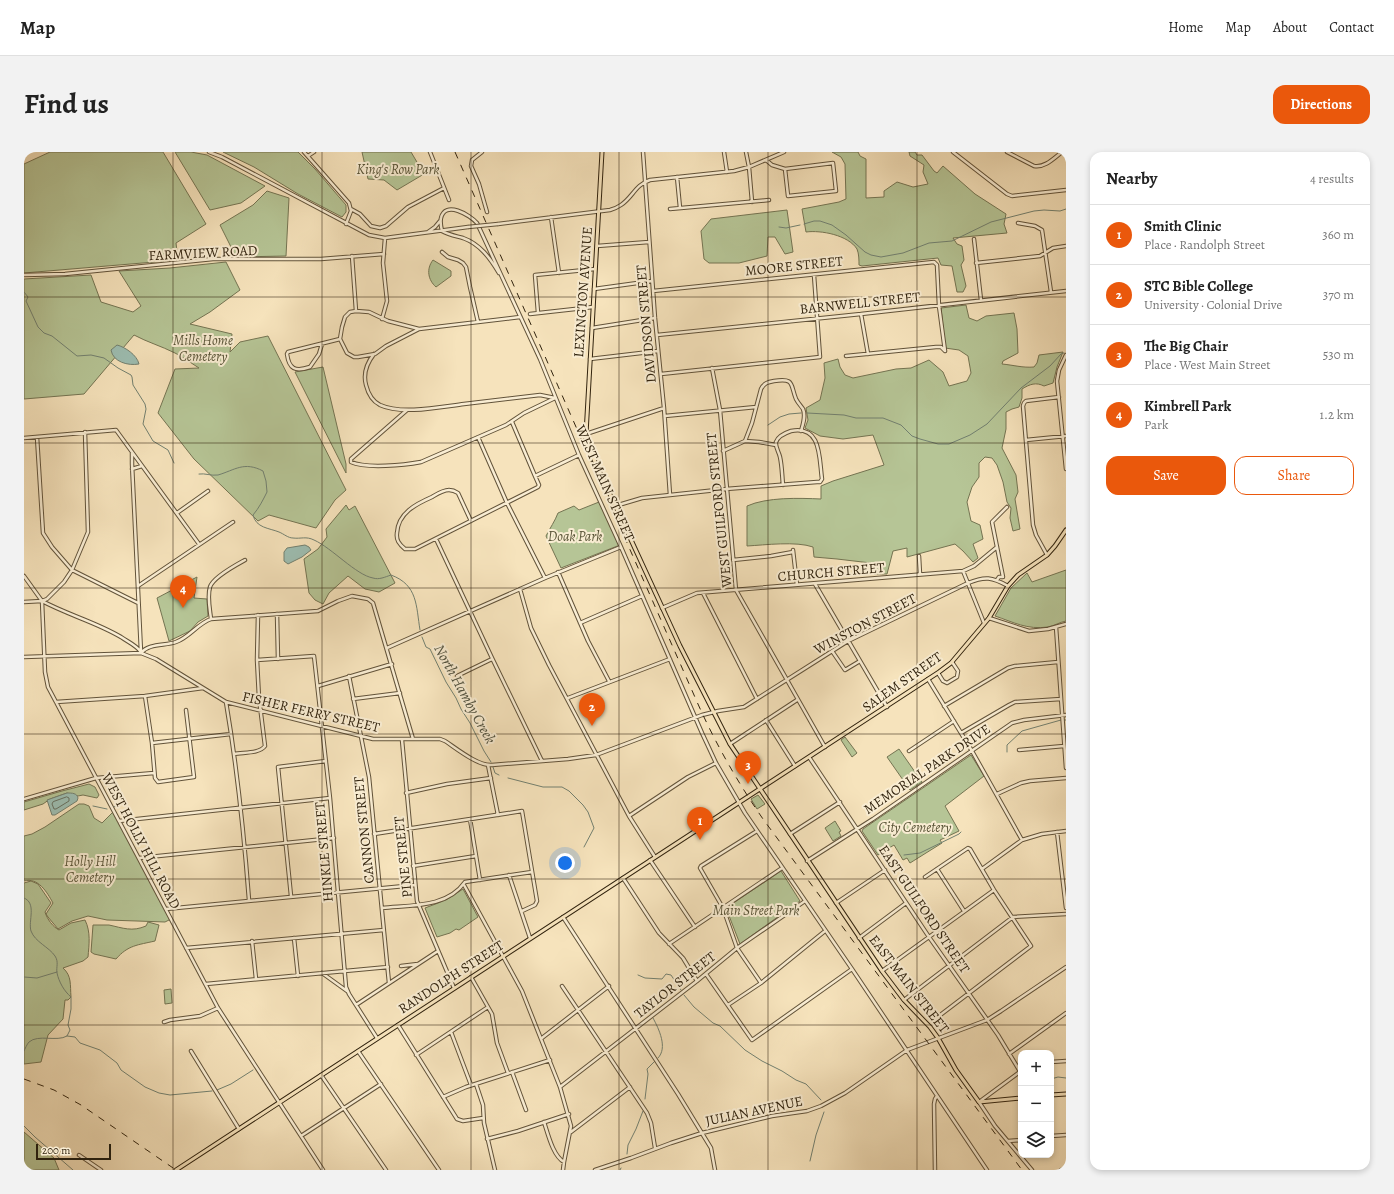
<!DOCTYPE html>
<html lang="en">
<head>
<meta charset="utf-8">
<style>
  :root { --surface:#fff; --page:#f2f2f2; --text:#222; --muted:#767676; --line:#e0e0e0; --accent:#ea580c }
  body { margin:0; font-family:Alegreya,serif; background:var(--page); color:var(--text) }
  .controls { position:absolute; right:12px; bottom:12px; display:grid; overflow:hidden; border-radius:8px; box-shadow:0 2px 6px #0003 }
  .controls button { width:36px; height:36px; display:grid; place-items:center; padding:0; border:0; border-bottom:1px solid var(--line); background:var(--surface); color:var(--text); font:20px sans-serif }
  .scale { position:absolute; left:12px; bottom:10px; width:75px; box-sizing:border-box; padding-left:4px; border:2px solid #31230e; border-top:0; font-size:11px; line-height:14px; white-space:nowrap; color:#31230e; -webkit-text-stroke:3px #f9edd3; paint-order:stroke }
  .you { position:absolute; left:541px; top:711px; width:14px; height:14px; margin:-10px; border:3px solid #fff; border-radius:50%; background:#1a73e8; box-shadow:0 0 0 6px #1a73e833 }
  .badge { display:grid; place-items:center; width:26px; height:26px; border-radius:50%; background:var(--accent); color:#fff; font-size:13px; font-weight:700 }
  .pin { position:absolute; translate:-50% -33px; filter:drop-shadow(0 1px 2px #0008) }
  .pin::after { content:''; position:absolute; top:21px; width:14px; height:12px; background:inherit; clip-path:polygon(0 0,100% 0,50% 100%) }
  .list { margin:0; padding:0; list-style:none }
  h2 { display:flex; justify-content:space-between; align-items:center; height:52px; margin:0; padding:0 16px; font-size:17px }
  h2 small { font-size:13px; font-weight:400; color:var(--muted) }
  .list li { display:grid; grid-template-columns:26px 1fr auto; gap:12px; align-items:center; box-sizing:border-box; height:60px; padding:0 16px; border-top:1px solid var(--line) }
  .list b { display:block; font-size:15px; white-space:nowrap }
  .list p { margin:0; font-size:13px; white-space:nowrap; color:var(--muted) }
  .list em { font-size:13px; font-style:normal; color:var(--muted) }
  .actions { display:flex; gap:8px; padding:12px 16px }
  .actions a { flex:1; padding:9px 0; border:1px solid var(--accent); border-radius:12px; text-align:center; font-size:14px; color:var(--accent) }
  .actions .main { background:var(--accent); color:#fff }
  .icon { flex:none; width:22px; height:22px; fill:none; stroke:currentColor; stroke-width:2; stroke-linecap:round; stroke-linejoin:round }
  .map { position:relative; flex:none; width:1042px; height:1018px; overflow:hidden; border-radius:12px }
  header { display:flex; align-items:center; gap:24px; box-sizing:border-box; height:56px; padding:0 20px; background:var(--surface); border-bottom:1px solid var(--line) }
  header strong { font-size:19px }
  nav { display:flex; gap:22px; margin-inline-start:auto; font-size:14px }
  .intro { display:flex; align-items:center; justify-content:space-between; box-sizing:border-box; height:96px; padding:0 24px }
  h1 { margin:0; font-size:28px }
  .button { padding:10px 18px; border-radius:12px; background:var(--accent); color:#fff; font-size:14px; font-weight:700 }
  main { display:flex; gap:24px; padding:0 24px }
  aside { flex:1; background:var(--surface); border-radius:12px; box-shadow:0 2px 6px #0003 }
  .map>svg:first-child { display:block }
  .green { fill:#b6c596; stroke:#747452 }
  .water { fill:#9dbeb2; stroke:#728070 }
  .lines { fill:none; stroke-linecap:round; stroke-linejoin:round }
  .shore { stroke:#677060; stroke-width:1 }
  .stream { stroke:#728070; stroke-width:1 }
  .minor-casing { stroke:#62533a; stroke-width:4.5 }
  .major-casing { stroke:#31230e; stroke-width:5 }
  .minor { stroke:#f9edd3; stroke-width:2.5 }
  .major { stroke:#f6e3bc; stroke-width:3 }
  .rail { stroke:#31230e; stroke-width:1; stroke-dasharray:7 7; stroke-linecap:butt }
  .minor-bridge-casing { stroke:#62533a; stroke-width:4.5; stroke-linecap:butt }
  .minor-bridge { stroke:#f9edd3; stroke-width:2.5 }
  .grid { fill:none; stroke:#31230e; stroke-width:1; stroke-opacity:0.55 }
  .labels { text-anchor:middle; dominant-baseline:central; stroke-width:4; stroke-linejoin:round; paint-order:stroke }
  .park-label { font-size:14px; font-style:italic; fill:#595437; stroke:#f9edd3 }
  .street-label { font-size:14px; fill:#31230e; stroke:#f9edd3 }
  .water-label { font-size:15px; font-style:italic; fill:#51523f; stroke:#f9edd3 }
</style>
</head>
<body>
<header>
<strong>Map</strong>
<nav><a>Home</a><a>Map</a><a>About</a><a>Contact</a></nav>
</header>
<div class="intro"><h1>Find us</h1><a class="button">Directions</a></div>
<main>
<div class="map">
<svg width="1042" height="1018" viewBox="0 0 1042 1018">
  <rect width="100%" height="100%" fill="#f6e3bc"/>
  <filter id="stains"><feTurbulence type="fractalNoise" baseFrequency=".005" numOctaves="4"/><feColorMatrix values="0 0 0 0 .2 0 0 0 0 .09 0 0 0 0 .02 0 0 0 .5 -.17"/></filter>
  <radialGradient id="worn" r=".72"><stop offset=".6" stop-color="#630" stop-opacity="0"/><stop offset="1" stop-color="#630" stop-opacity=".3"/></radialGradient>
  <path class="green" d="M26,0H139L182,72L152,91L154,108L0,121V12Z
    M151,0H167L183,3L241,34L217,51L186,58Z
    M199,0H274L291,17L322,53V60L318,65L274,42L230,15Z
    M338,0H387L400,22L373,38L360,28L344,27Z
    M808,0H834L836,4L842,7V46L860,45V39L873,30L889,35L904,32L899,20L900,13L886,4L885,0H891L893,3H898L910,19L913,21L919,14L951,42L982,62L980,72L983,81L929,86L933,92L938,94L940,108L937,113L942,134L939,140H933L928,114L917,113L914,106L838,114L835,113C835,108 835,102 833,97C824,83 797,78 782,80L778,57L815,50L822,47L821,12L817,5Z
    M243,39L265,46L262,104L212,105L196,73L229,53Z
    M763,58L769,100L761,102L751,85H744L743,104L715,111H685L680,107L677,79L687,67Z
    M409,108L427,119V124L412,135C404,128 402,117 409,108Z
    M202,110L216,138L186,160L166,172L208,182L206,200L216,190L244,184L322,338L311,348L292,376L245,363L234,369L170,307L134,261L151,217L175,216C167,211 159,205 151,201C137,194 123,190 110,183L60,242L0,247V127L67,123L77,150L109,160L117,154L95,119L146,116Z
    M942,153L945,166L953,169L962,164L990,161L993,177L994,201L979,209L978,212C989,213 999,216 1010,215L1013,211L1015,203L1039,200L1033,215L1029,231L1020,234C1012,230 1006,232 998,237V246L995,255L988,257L982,260V277L978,296L992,323L994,340L991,347L996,377L989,379L986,366L987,356L983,350L979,330L973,313L968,306L961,305L955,311V325L948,335L943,350L947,369L956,373L959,387L949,392L954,406L949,410L939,399L931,392L883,405V396L869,399L863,422H850L847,411L813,407L790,405L789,395C772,389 741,393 723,394V354C743,345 775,346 797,347V334L809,329L860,313L849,283L819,287L796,284L781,276L784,268L782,256L796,248L801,226L800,211L814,207L816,215L821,223L829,226L872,217L887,216L905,208L919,220L925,234L943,229L947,221L944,204L935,198L921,196L917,156Z
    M299,215L322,312V321L271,220Z
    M575,350L596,393L537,416L522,384C526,376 531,369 534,361L550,354L555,358Z
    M322,353L325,358L331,354L371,431L355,440L341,437L324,424L305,441L299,452L291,448L285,441L280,407L294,397L303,385L302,377Z
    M1042,418V469C1036,470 1030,474 1024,475C1003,478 989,470 971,464L987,436L1003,421L1008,430Z
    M173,425L170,446L183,447L184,464L174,470L166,479L145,489L133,446Z
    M821,585L833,601L828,605L817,588Z
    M875,597L898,630L886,638L863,605Z
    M947,603L960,624L921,654L935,679L916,688L918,691L886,711L883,706L879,708L870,693L854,703L838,679L839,677Z
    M65,632L71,635L75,643L73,646L59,643L54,644L43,641L26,647L19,652L0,658V650L38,639Z
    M734,643L741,652L733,657L727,647Z
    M55,652H60L65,654L70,666L78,671L89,660L147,767L141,770L113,769L83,768L64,764L48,769L34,777L24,765L22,762L29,751C23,740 14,725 0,729V684L8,682L21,675Z
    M811,669L817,679L815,680L817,684L809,689L801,676Z
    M757,719L776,749L716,792L702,756Z
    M7,729L14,732L27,751L21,760C23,767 29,775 35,778L47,771L61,768C67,780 65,793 64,805L59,809L39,816C48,824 46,833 47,845L44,848H41L39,867L24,883L17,910L0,912V731Z
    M439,737L454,765L435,778L432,777L426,781L413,785L401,756L422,748Z
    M124,770L135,773L131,789C114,793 104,793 92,807L70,802L67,800L69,773C74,773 80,773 85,773C99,776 108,780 122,774Z
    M147,837L148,851L141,852L140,838Z
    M0,980L30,1006L35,1018H0Z"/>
  <path class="water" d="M93,193C101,195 113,203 115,212C104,214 89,210 87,198Z
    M281,393L285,395L287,398L278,405L264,412L260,409V400L263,396Z
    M43,641C48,641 53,641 54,646L53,649L31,663H28L23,648Z"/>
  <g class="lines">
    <path class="shore" d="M43,645L45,646V649L32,657H30L28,652L29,650Z"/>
    <path class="stream" d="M780,72L790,69H796L808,73L822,83L841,100L847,103L857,105L879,101L905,91L928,89L967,70L1010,59L1020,58L1036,59L1042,57
      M755,75L762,76L776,73
      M0,140L4,145L2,149L14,175L20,181L28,184L53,204L67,203L80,206L94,216L107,223L108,225L109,233L121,252L122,257L119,272L129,289L144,298L150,311
      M783,261L820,263L832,266H859L877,273L888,284L896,287L914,292H925L946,283L963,272L997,236L1026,214L1037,202L1040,201
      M744,273L756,265L765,262L777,261
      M175,322C181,321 187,324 194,323C211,318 220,309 239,319L242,329L243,340C239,348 235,356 229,363C232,376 245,376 255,380C260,382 264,386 269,386C277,387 282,384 290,388C308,396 332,423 349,426C355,428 361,425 367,423C394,433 392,454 396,478
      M398,485L402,495L406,497L422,530L432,546L437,557L446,571L460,599L467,610
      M1040,568H1042
      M983,600V593L998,579L1037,568
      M469,615L471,621L475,623
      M484,626L519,635H538L545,639L559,653L564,660L570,676L560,695
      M69,654L83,657
      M90,655L94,653
      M880,703L896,701L935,682L937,680
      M0,746C13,751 4,769 7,779C11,790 25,795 31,804C35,810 32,815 33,821C35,830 40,839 47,845V857L44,873L46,878L43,884C33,890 14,882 5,890C3,892 1,897 0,899
      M614,823L621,826L638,827L642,822L647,823L657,838
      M0,825L13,826L33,820
      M660,843L670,855L689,871L696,874L721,898L738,909L758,919L772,928L782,932L797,948
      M622,856L626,861
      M629,866C635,877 644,896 634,906
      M43,884L51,885L56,891L76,898L93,911L97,918L121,935L135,941L146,943L188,939
      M1027,927L1034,925L1042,926
      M193,938L207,932L229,918
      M621,947L624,922L623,917L631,909
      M0,974L11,985L49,1018
      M603,1002L604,993L612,977L619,959
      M786,1009L792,983L800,960
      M596,1018L597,1016"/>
    <g class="minor-casing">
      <path id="minor" d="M185,0L198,5L345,83L361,86L444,75
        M280,0L325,51L327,59L322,72
        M406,0L425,48
        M458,0L448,8L447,14L455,32L463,60
        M619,0L631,166L640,256L646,343
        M700,0L703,20
        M722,0L725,15L728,50
        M929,0L983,42L988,44L1042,38
        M983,0L1010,14C1021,16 1030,6 1038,0
        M284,4L290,0
        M742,8L748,13L761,17L809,11L812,39L764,44L761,17
        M653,25L656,56
        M327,57L336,62L347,74L356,76L362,74L384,55L420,36
        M646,57L745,48
        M527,65L535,121
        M994,71L1011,74L1018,78L1027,140
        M474,72L586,58C590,57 594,55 597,53C609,45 611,33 626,28L710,19L725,15L760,0
        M418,79C417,75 416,70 417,66C421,48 446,63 453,71L516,207L555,303L597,395L678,581L692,611L721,661L828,817L963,1018
        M418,79C425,83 432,84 439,86C456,92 466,106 475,121
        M404,80L411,75L416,69
        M950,87L957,148
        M573,94L625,90
        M418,100L424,105L434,108L439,111L442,115L446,135L454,170
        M328,104L332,159
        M952,111L1016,104L1029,96L1042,94
        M0,123L41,122L189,107H297L360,102
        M570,137L628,129
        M629,139L910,110L913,113L915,154L921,199
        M514,161L511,123L571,117
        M506,162L569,155
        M837,162L844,202
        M358,167L363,149L359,111L361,86
        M568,176L631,166
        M395,177L364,169L345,160L332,159L326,160L321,165L318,175L316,187L323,201L330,205H334L351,202L362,194L395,177L496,165
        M633,183L837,162L1042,139
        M298,192L295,202L286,215C271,220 265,217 263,202L264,200L316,187
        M350,202C343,211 339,222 342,233C344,241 348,249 356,253C378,263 416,255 440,252C465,249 490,246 516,243L531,246
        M1042,203L1035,218L1033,229L1042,317
        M822,204L912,195H917L921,199
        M566,207L634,199
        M688,216L696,258L712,438L801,595
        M637,222L796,205L790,123
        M383,258L327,307V310C342,317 381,313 397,310L482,273L500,261L531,246
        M641,264L732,255
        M562,282L640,256
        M13,285L19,381L28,395L48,418L114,451
        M454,285L483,351L521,426
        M0,286L92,278L175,392
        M1002,288L1042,284
        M721,289L728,271L737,237C740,231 744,230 750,229C771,226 766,232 772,247C774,251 777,254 779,257C782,264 779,272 777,279
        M699,299L721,289L735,290L752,293
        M108,301V312L117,500
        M108,317L118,314
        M511,324L555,303
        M591,354L618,346L702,337L793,330H796L798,327C795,306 798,273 767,279C761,281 754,284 752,290C751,295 755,300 756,305C758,314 758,323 759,333
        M153,361L184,339
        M447,369L434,341C431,339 429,338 425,338C419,338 413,342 408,345C392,352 374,361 373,381C372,388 375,392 381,397H391L514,335L515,333L511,324L488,270
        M412,387L468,506L518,609
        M769,398L773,433
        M1023,403L1012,383L1009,373L999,254L1000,251L1002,249L1035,245
        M895,404L896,422
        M709,408L747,404L769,400
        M939,419L960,471
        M534,420L564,489L585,529
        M0,424L18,449L21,520L24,535L32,550L194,856L299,1018
        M973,428L975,425H979L968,370L983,355
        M791,432L863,555
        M114,434L209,370
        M496,437L507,476L525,513L605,664L631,705
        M679,441L733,547
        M18,449C44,463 72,470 97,485C104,490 112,493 117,500
        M0,450L18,449L23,447L40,430L48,418L64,380L61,280
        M638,456L673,441L939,419L950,414L973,395
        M253,462L254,507
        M965,466L1005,479L1024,477L1042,472
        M187,467C186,458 183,445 186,435C189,425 212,413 221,408
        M556,471L618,444
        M1032,475L1042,616
        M363,496L521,426L597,395
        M808,499L821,518L836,509
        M117,501C125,491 141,494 152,490C166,485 173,472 187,467L294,459L314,449L328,444L344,447L349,451L389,587
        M0,505L117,501L132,507L202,550L349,587H416L421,589C433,597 454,614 468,613L544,607L572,603L678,563L694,559L720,555L824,489L944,431C961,424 968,425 984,434
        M233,508L290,504L306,646L322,835L325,842L353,886
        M914,521L919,529L923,531L933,525L934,519L928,510
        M325,524L345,625L365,831
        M433,524L468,507
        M904,527L948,599L998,688
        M294,534L368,512
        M121,544L128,591L131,626L134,630L170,625L162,558
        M544,546L646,507
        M329,547L376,541
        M32,550L121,544L179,536
        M202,550C213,615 220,682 225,748
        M920,554L984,516L991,514L1034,510
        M742,568L771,614
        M937,581L985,553L991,550L1037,547
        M378,588L393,749L430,836
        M128,591L207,582
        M706,592L773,548
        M995,598L1040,594
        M885,599L930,569
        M210,602C219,600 235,602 241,594L235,546L233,508L234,463
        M785,605L905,785L974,883L997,921
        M464,613L474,663
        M382,641L423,632L467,626
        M973,642L997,631L1006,629L1042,626
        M0,647L72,626L130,621
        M605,664L664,625L692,611
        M446,667L456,728
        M95,669L306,646
        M733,679L677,714L676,716L699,756L713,796L737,831
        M1033,680L1042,756
        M350,682L498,659L513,749L511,753L498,759
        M766,682L816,650
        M115,706L310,686
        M626,708L671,775
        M783,709L849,667L988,571L1000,568L1042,563
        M389,714L452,704
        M913,717L940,759
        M958,717L998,688L1018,682L1042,679
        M485,723L506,786
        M901,725L944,696L946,697L970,738L1007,794L911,867
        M599,726L635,781L659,806L673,829
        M440,733L498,839L536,935L547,974L540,1010L539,1018
        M267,744L254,615L302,609
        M812,751L861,718
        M358,756C387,753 423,756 441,730L508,720
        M142,757L391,733
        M539,765L654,942L687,996L691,1018
        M270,786L274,824
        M835,786L882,751
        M228,789L232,827
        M645,792L758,716
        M162,796L360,778
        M377,814L394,812
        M858,819L970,738
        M298,821L323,839
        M682,822L728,888L828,817
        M447,825L468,862L473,891L484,921
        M182,832L364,815
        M538,834L623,961L627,971L631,996
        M880,848L989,765L1042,762
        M332,853L414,799
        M704,853L737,831L801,779
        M140,870L146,868L176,864L194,856
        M374,873L433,967L439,969L459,966
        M427,880L447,933
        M518,886L585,834
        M167,899L215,977
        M334,899L415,1018
        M985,902L1042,861
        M392,903L464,855
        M1027,910L1042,909
        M997,919L955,950L971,974L1008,1018
        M488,920L502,958
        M297,923L362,1018
        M452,932L459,953L460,971L471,1018
        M536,935L673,829L713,796L781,749
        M419,945L442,935L526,908
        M520,970C524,982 529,1004 540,1010
        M547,980L606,935
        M277,984L357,932
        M1027,984L1042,983
        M463,987L494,979L545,962
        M984,989L997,988
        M55,1003L77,1018
        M571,1018L607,1006L647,991L678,981L748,964L783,959L797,954L821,941L883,898L963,868L977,859L1042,815
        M911,1018L910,952L911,947L913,944
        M1037,1018L1042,1017"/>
    </g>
    <g class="major-casing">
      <path id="major" d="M578,0L562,282V288L566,299L656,494L706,592L858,819L880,848L906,875L914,886L932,918L955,950L997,946
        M1027,943L1042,942
        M152,1018L915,520L927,511L965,466L984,434L994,423L1023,403L1031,394L1042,378"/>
    </g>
    <use href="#minor" class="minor"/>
    <use href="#major" class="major"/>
    <path class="rail" d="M431,0L670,543C689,587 712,628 739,667L998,1018
      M0,927L30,938L57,953L152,1018"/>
    <g class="minor-bridge-casing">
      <path id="minor-bridge" d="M444,75L474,72"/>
    </g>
    <use href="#minor-bridge" class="minor-bridge"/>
  </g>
  <path class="grid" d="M149,0V1018M298,0V1018M447,0V1018M595,0V1018M744,0V1018M893,0V1018M0,145H1042M0,291H1042M0,436H1042M0,582H1042M0,727H1042M0,873H1042"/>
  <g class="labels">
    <g class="park-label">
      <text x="374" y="17">King's Row Park</text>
      <text x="179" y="188">Mills Home<tspan x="179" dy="16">Cemetery</tspan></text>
      <text x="551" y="384">Doak Park</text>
      <text x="891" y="675">City Cemetery</text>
      <text x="66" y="709">Holly Hill<tspan x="66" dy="16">Cemetery</tspan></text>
      <text x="732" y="758">Main Street Park</text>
    </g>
    <g class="street-label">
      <text transform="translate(179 101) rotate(-3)">FARMVIEW ROAD</text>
      <text transform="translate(770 114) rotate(-6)">MOORE STREET</text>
      <text transform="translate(559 140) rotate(-86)">LEXINGTON AVENUE</text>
      <text transform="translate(836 151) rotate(-6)">BARNWELL STREET</text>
      <text transform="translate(622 172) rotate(-95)">DAVIDSON STREET</text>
      <text transform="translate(581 331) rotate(66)">WEST MAIN STREET</text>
      <text transform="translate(695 358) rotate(-96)">WEST GUILFORD STREET</text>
      <text transform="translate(807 420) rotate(-5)">CHURCH STREET</text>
      <text transform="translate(841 472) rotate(-28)">WINSTON STREET</text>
      <text transform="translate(878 530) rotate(-35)">SALEM STREET</text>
      <text transform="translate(287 560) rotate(13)">FISHER FERRY STREET</text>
      <text transform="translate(903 617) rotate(-34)">MEMORIAL PARK DRIVE</text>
      <text transform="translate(340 678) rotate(-96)">CANNON STREET</text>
      <text transform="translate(117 689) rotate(62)">WEST HOLLY HILL ROAD</text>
      <text transform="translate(300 700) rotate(-95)">HINKLE STREET</text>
      <text transform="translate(379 705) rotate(-96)">PINE STREET</text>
      <text transform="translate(900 757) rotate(56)">EAST GUILFORD STREET</text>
      <text transform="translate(427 825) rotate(-33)">RANDOLPH STREET</text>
      <text transform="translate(885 832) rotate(52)">EAST MAIN STREET</text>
      <text transform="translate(651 833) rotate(-38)">TAYLOR STREET</text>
      <text transform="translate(730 959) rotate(-12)">JULIAN AVENUE</text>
    </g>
    <g class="water-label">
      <text transform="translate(441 542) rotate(61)">North Hamby Creek</text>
    </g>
  </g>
  <rect width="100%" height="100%" filter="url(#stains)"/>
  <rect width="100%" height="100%" fill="url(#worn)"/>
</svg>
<div class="controls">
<button>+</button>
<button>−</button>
<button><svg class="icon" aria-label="layers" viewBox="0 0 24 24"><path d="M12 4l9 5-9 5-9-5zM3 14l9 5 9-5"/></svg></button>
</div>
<div class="scale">200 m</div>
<div class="you"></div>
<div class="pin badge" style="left:676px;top:688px">1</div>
<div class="pin badge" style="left:568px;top:574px">2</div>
<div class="pin badge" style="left:724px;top:632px">3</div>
<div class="pin badge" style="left:159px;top:456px">4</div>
</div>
<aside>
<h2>Nearby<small>4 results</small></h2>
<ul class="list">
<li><span class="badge">1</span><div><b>Smith Clinic</b><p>Place · Randolph Street</p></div><em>360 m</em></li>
<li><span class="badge">2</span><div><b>STC Bible College</b><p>University · Colonial Drive</p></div><em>370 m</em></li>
<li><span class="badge">3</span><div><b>The Big Chair</b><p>Place · West Main Street</p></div><em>530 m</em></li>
<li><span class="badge">4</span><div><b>Kimbrell Park</b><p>Park</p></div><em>1.2 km</em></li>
</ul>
<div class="actions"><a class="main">Save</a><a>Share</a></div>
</aside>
</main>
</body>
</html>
